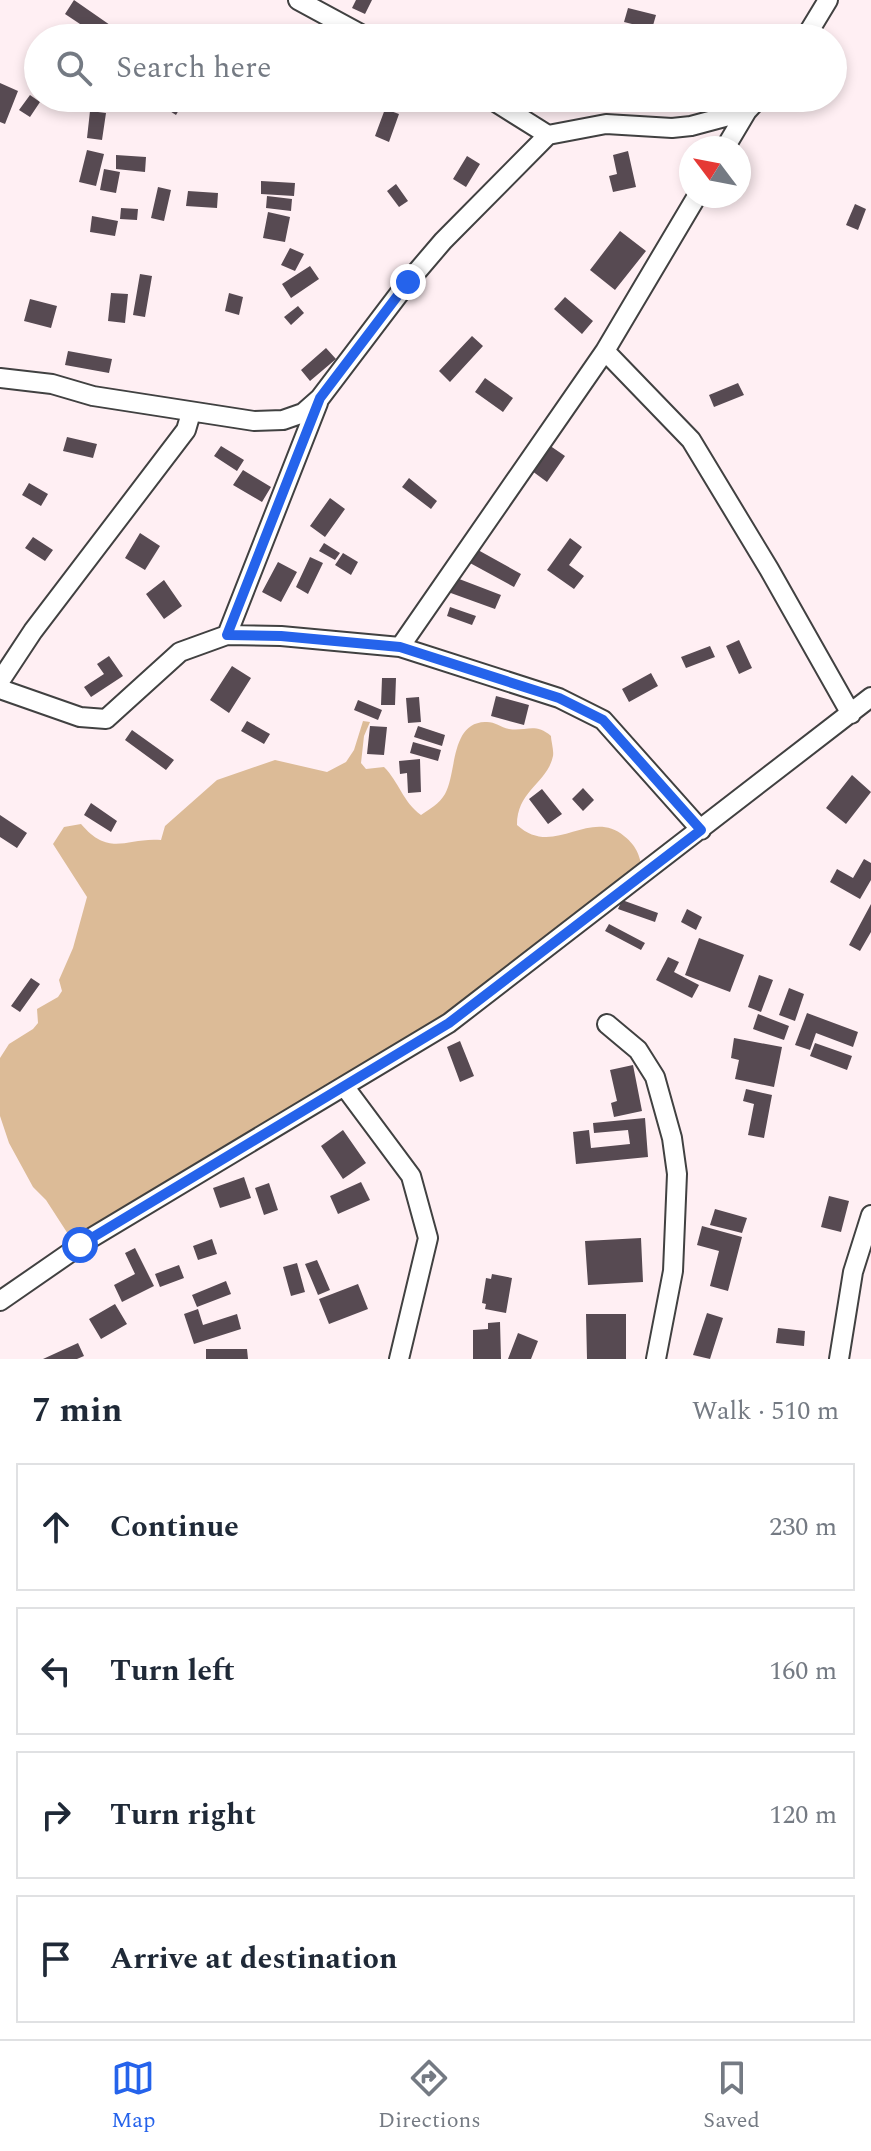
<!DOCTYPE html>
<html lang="en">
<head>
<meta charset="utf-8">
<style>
  :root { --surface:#fff; --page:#f2f2f3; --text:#1f2937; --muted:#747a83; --line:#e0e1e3; --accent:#2563eb }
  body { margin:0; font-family:Spectral,serif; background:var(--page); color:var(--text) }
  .compass { position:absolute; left:679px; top:136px; width:72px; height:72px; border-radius:50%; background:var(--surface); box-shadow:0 4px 12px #0003; rotate:302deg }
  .stop { position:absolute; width:24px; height:24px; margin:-18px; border:6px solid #2563eb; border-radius:50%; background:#fff }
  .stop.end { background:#2563eb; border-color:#fff; box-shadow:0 2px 8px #0008 }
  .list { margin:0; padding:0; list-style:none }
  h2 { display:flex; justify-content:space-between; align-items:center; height:104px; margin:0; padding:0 32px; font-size:34px }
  h2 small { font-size:26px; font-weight:400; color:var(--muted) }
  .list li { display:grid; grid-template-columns:52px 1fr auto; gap:24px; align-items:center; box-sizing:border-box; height:128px; margin:0 16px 16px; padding:0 16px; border:2px solid var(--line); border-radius:0px }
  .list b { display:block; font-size:30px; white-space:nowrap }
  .list em { font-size:26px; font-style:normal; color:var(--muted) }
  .icon { flex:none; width:44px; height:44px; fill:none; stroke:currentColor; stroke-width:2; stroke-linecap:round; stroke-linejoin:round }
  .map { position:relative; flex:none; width:871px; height:1359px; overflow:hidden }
  .search { position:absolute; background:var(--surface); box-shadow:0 4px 12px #0003; left:24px; right:24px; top:24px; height:88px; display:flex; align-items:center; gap:20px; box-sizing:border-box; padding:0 28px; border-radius:44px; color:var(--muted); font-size:30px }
  .sheet { height:680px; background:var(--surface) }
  nav { display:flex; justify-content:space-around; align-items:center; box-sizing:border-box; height:112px; border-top:2px solid var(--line); background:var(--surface); font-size:22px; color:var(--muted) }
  nav a { display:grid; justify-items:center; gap:4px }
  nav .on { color:var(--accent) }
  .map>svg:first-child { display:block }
  .forest { fill:#dcbb97 }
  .building { fill:#574a52 }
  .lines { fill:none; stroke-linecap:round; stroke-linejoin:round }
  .minor-casing { stroke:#414141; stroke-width:22 }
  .minor { stroke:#fff; stroke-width:18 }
  .route { stroke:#2563eb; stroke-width:10 }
</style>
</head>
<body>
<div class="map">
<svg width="871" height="1359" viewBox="0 0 871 1359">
  <rect width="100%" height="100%" fill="#ffeff3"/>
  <path class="forest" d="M363,721L370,722L364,736L361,763L366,769L384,767C399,782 403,802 421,815C430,809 439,804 445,794C457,773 450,723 485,722C494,721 500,727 509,729C525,732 535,722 551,736C551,741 554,750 553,756C547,784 517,790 517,825C554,859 589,807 624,836C638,847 640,857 643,874L448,1024L83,1244L68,1234L46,1200L33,1187L9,1143L0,1116V1058L9,1044L33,1029L38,1023L37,1009L58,997L62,991L59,980L73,948L87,897L53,844L64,827L81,824C110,858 126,837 161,840L165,826L217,780L275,760L327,772L346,762L354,750Z"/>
  <path class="building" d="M74,0L110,25L101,38L65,14Z
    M356,0H372L365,14L352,8Z
    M628,8L656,15L652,29L624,22Z
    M0,83L18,91L5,124L0,122Z
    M30,95L40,102L30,117L19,110Z
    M171,98L183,103L176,115L165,108Z
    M385,109L399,114L389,142L375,136Z
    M90,111L106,113L102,140L87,138Z
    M87,150L104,154L96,186L79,182Z
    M628,151L636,187L613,192L609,176L617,174L613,155Z
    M116,155L146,157L145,172L116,169Z
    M467,156L480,164L466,187L453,179Z
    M104,169L120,172L116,193L100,190Z
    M261,181L295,183L294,196L261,194Z
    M396,184L408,201L399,207L387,191Z
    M158,187L171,190L164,221L151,218Z
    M188,191L218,193L217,208L186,206Z
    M267,196L292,199L291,211L266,208Z
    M855,204L866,209L858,230L846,225Z
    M121,208L138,209L137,220L120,219Z
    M268,212L290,217L285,242L263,238Z
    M92,216L118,221L115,236L90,232Z
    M620,231L646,251L615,290L590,270Z
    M290,248L304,254L295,271L281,265Z
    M310,266L319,279L291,298L282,284Z
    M140,274L152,276L145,317L133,315Z
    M111,293L128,294L125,323L108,321Z
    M229,293L243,297L239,315L225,311Z
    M565,297L593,321L582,334L554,309Z
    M30,299L57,306L51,328L24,321Z
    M298,306L304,313L291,325L284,317Z
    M472,336L483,346L450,382L439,371Z
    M326,348L336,359L310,381L301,370Z
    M68,351L112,359L109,373L65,365Z
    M485,378L513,398L503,412L475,392Z
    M738,383L744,395L714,407L709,395Z
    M67,437L97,444L93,458L63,451Z
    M546,443L565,456L547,482L528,468Z
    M221,446L244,460L237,471L214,456Z
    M243,470L271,487L262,502L233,485Z
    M409,478L437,501L431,509L402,487Z
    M29,483L48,494L41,506L22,495Z
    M330,498L345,509L325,537L310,526Z
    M140,533L160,546L145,570L125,558Z
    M33,537L53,550L45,561L25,548Z
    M570,538L582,547L569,565L584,576L574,589L547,570Z
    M324,543L340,553L335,560L319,551Z
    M478,550L521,574L514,587L470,563Z
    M343,553L358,562L351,575L335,565Z
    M310,557L323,563L308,594L296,587Z
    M278,562L297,572L281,602L262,592Z
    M454,577L501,595L495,609L448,592Z
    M164,580L182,606L164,619L146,594Z
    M450,607L476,616L472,625L447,616Z
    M739,640L752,668L739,674L726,646Z
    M710,646L715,657L686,668L681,657Z
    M109,656L123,676L91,697L84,687L104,674L97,664Z
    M232,666L251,678L229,713L210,700Z
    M651,673L658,686L629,702L622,689Z
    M382,678H396L395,705H381Z
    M496,696L529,705L524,725L491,716Z
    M419,697L421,722L408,723L406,698Z
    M358,700L382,710L378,720L354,710Z
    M247,721L270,734L264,744L241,731Z
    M370,726L387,727L384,755L367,754Z
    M418,726L445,735L442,746L414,737Z
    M132,730L174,760L166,770L125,740Z
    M413,742L441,750L438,761L410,753Z
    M420,759L421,792L408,793L407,773L400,774L399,761Z
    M852,775L871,792L846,824L826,808Z
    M583,788L594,800L583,811L572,799Z
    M542,789L562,814L548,824L529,799Z
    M91,803L117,821L111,832L84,815Z
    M0,815L27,833L17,848L0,837Z
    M864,859L871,863V880L860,899L830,882L837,869L853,878Z
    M622,900L658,913L655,922L618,909Z
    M871,904V932L860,951L849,945Z
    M687,909L702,917L696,930L681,922Z
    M609,924L645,943L641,950L605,931Z
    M699,938L744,955L730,992L685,975Z
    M668,957L679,962L674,972L699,985L692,998L656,980Z
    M759,975L773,980L761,1012L748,1007Z
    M31,978L40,984L20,1012L11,1006Z
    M789,988L804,994L795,1021L779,1015Z
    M807,1013L858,1032L853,1047L816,1033L810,1050L795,1045Z
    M758,1014L789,1026L784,1040L753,1029Z
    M734,1038L782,1047L774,1087L735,1079L739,1060L731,1058Z
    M460,1041L474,1076L460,1082L447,1047Z
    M815,1043L852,1056L847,1070L810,1056Z
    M633,1065L642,1111L614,1117L611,1103L617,1101L610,1070Z
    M746,1089L772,1095L764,1138L748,1135L754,1104L743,1101Z
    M645,1118L648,1157L576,1164L573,1132L589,1130L591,1148L630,1144L628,1130L594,1133L593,1123Z
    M343,1130L366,1163L343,1179L321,1146Z
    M244,1177L251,1198L220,1208L213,1188Z
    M361,1182L370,1200L338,1214L330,1196Z
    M269,1183L278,1210L264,1215L255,1188Z
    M829,1196L849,1201L841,1232L821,1227Z
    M715,1209L747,1218L742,1233L710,1225Z
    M702,1226L742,1237L728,1291L710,1286L719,1251L697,1245Z
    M641,1238L643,1282L588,1285L585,1241Z
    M212,1239L217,1254L198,1260L193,1246Z
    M135,1248L154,1286L122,1302L114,1285L135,1274L125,1253Z
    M317,1260L330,1290L318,1295L305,1264Z
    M297,1263L305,1292L291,1296L283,1267Z
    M179,1265L184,1278L160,1287L155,1274Z
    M492,1274L512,1278L506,1313L485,1309L486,1304L482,1303L486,1278L491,1279Z
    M226,1281L231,1294L197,1307L192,1295Z
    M358,1284L368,1309L329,1324L319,1299Z
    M115,1304L127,1324L101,1339L89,1319Z
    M198,1309L203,1325L237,1314L241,1329L194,1344L184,1314Z
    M707,1313L723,1318L710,1359L693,1355Z
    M586,1314H626V1359H587Z
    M500,1322L501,1359H473V1330L488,1329V1323Z
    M778,1328L805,1331L804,1346L776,1343Z
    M518,1333L538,1341L531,1359H508Z
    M78,1343L84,1356L77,1359H43Z
    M206,1349H247L248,1359H206Z"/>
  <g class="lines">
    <g class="minor-casing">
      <path id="minor" d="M298,0L368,38
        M805,38L828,0
        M489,98L548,135
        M725,148L747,111
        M605,351L691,440L769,569L851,714
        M0,378L52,384L93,396L254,421L283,420L303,413L320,398L408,282L443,241L548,135L606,124L672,128L691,126L747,111L759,98
        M227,635L318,403
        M400,647L605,351L697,196
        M0,681L33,631L186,430L191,413
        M0,689L80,717L106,719L180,652L227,635L281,636L400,647L559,698L603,720L701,830
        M607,1024L638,1050L655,1077L672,1138L677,1174L673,1271L656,1359
        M344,1086L411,1176L428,1238L399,1359
        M0,1301L91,1238L449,1023L871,697
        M839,1359L853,1272L871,1215"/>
    </g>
    <use href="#minor" class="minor"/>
  </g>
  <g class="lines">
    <path class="route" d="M80,1245L449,1023L701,830L603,720L559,698L400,647L281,636L227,635L320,398L408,282"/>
  </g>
</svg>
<svg class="compass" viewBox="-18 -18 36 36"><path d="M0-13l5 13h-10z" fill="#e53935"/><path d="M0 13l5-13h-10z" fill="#747a83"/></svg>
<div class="stop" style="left:80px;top:1245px"></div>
<div class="stop end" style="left:408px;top:282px"></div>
<div class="search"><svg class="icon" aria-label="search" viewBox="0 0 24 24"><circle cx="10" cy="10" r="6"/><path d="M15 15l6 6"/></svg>Search here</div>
</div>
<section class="sheet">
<h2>7 min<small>Walk · 510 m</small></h2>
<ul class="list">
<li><svg class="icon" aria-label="ahead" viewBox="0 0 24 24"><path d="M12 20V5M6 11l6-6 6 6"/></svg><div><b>Continue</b></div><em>230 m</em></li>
<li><svg class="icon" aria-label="left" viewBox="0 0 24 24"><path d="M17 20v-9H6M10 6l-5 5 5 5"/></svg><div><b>Turn left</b></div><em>160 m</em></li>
<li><svg class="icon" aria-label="right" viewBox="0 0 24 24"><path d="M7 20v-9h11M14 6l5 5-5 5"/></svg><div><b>Turn right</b></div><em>120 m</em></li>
<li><svg class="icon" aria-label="arrive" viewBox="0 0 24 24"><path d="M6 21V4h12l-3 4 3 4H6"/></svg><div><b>Arrive at destination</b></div></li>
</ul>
</section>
<nav>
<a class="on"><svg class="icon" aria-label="map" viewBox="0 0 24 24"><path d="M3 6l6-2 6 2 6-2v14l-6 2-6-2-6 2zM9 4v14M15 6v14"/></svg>Map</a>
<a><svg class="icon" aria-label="directions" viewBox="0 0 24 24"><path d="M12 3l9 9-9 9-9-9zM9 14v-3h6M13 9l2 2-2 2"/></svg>Directions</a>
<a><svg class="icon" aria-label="saved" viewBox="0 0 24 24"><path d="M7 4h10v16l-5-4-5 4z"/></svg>Saved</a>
</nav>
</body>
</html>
